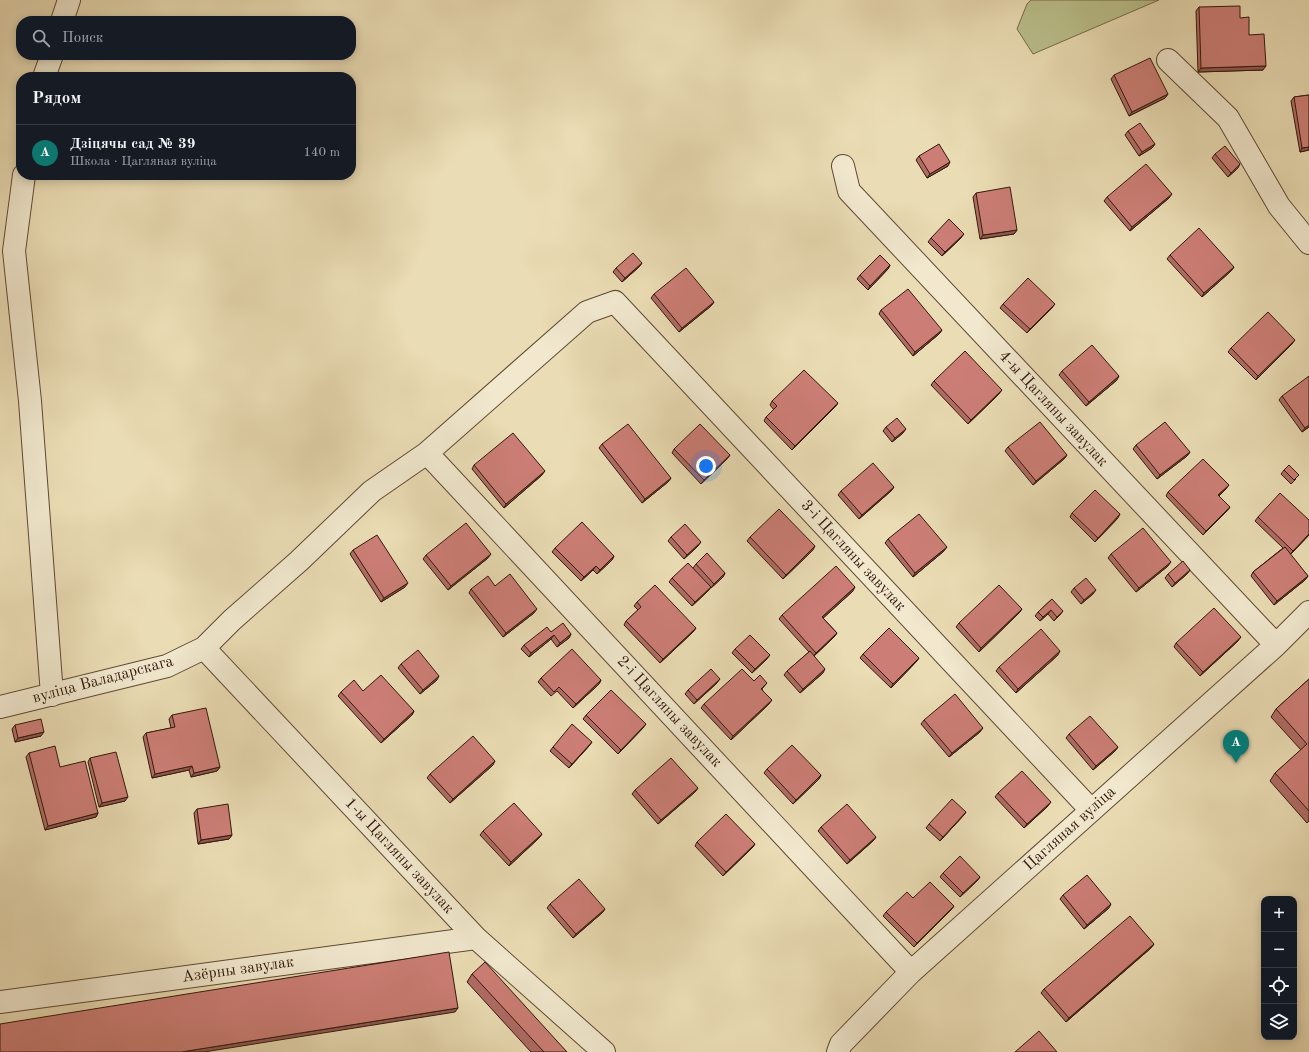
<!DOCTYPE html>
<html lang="ru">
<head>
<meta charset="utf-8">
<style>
  :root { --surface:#171b24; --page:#242831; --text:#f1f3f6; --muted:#9ea1a6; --line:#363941; --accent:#0f766e }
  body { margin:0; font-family:"Old Standard TT",serif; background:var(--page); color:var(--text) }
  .controls { position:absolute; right:12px; bottom:12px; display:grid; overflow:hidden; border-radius:8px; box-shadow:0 2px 10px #0003 }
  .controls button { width:36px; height:36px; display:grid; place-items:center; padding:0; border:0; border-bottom:1px solid var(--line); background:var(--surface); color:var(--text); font:20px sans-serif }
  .you { position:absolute; left:706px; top:466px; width:14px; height:14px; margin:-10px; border:3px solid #fff; border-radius:50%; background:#1a73e8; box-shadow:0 0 0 6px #1a73e833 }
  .badge { display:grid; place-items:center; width:26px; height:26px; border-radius:50%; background:var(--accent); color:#fff; font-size:13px; font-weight:700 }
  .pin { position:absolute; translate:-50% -33px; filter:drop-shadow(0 1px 2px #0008) }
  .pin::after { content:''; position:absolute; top:21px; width:14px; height:12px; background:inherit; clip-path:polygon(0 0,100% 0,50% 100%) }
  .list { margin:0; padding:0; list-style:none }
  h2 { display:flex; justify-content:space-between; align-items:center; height:52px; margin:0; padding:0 16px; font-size:17px }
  h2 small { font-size:13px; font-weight:400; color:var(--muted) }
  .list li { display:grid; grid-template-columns:26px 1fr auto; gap:12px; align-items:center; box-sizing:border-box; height:56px; padding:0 16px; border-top:1px solid var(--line) }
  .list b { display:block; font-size:15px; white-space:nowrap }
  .list p { margin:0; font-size:13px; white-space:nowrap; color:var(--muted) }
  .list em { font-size:13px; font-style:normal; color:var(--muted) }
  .icon { flex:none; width:22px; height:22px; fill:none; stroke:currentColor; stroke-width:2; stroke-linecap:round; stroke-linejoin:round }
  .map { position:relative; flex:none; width:1309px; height:1052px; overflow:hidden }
  .search { position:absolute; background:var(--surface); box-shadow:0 2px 10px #0003; left:16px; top:16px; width:340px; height:44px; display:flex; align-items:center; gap:10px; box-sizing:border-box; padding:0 14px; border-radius:16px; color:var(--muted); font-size:15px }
  .panel { position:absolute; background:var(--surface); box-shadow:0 2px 10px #0003; left:16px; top:72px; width:340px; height:108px; border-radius:16px }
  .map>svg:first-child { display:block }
  .green { fill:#babf8b; stroke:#766c4a }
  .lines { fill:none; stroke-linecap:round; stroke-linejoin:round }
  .street-casing { stroke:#604934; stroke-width:24 }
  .street { stroke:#f1e8ce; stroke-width:22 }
  .wall { fill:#af6c65; stroke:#32180a }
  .shaded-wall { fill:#8f5853; stroke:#32180a }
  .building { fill:#cc7e76; stroke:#32180a }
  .labels { text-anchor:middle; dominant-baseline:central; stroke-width:4; stroke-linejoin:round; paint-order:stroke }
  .street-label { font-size:16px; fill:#32180a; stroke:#f1e8ce }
</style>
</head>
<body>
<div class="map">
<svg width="1309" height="1052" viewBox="0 0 1309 1052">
  <rect width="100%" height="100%" fill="#eadcb4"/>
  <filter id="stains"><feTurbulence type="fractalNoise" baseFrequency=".005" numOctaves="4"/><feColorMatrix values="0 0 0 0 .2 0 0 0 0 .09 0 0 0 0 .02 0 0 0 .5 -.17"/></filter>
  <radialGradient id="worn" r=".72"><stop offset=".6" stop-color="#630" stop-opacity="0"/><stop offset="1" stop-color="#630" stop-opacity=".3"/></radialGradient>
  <path class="green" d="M1031,0H1159L1033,54L1017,29L1027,4Z"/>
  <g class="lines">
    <g class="street-casing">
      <path id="street" d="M62,21L69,0
        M1168,60L1228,118L1279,206L1309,243
        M44,77L52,55
        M843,166L849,191L1276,645
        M24,175L14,251L30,401L52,695
        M427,453L911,972
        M204,648L476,938L604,1052
        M0,707L167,666L204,648L232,620L299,561L372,491L427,453L587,312L615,302L1091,810
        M0,1002L476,938
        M838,1052L841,1044L911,972L1276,645L1309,612"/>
    </g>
    <use href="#street" class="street"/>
  </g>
  <path class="wall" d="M1199,7L1240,18L1249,35L1263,70L1198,72L1196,11Z
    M1114,75L1168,94L1165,98L1129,116L1111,79Z
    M1309,95V150L1300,152L1291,101L1294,97Z
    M1128,131L1155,144L1152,148L1139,156L1125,135Z
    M1215,154L1238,168L1228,177L1212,158Z
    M919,156L948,166L927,178L916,160Z
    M976,193L1017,230L1014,234L980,239L973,197Z
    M1107,197L1169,198L1130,231L1104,201Z
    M931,238H961L942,256L928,242Z
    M1170,255L1234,267L1231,271L1202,297L1167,259Z
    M642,263L639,267L622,282L613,272L616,268Z
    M890,265L888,269L868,290L857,279L860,275Z
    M654,294L714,302L711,306L679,332L651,298Z
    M1003,304L1052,308L1027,333L1000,308Z
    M881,310L942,330L939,334L913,356L879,314Z
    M1292,344L1256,380L1228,352L1231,348Z
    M1062,371L1117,380L1086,406L1059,375Z
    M934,381L999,394L968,424L931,385Z
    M1282,396L1309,427L1302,432L1279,400Z
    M772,401L838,403L835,407L792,450L764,421L766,417L774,410L770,405Z
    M886,427L903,433L892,442L883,431Z
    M602,444L671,478L668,482L642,503L599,448Z
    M1136,445L1190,452L1187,456L1157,479L1133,449Z
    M1008,447L1067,455L1064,459L1033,485L1005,451Z
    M674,449L730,455L727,459L701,484L672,453Z
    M474,465L542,475L504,508L472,469Z
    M1284,470L1296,479L1291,484L1281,474Z
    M894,487L891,491L859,519L838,495L841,491Z
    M1226,489L1219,496L1230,507L1227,511L1203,535L1166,496L1168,492Z
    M1072,513L1118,518L1095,542L1070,517Z
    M1258,517L1309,520V535L1290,555L1308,576L1305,580L1274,605L1251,576L1253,572L1283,548L1255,521Z
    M671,537L698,546L684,559L668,541Z
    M750,537L813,550L783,579L747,541Z
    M888,539L944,551L913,577L885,543Z
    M555,548L614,556L612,560L597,574L593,570L581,581L552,552Z
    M353,550L405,587L381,602L350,554Z
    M1111,554L1168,566L1136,592L1108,558Z
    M426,555L488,558L448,590L423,559Z
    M696,564L725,573L723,577L711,588V587L708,591L692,606L669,582L672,578L693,568Z
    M1190,570L1187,574L1172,587L1165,578L1168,574Z
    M495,586L534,613L503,637L469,593L471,589Z
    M1074,588L1093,594L1081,604L1071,592Z
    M853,591L823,618L837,633L834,637L814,656L823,673L800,693L784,675L787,671L809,652L779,619L782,615Z
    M1052,599L1060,615L1054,621L1048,614L1040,621L1035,616L1038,612Z
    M637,602L696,628L693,632L660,663L624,625L626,621L638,610L634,606Z
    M1022,609L1019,613L979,652L956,627L959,623Z
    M551,632L571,634L569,638L557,647L551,639L529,657L521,649L524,645Z
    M1238,641L1200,676L1174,647L1176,643Z
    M735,649L767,659L752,673L732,653Z
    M863,654L919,658L916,662L891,688L860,658Z
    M1058,655L1016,693L996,671L999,667Z
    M401,664L437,680L420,694L398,668Z
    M541,678L601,680L599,684L573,708L557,691L551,696L538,682Z
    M1309,679V821L1307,823L1270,781L1275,773L1301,750L1271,717L1276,709Z
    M754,681L767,683L762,689L769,704L731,740L701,708L704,704Z
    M717,683L694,704L685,694L688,690Z
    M363,691L414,711L412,715L381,743L338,696L341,692Z
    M172,715L220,767L217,771L191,777L189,770L152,778L143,737L146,733L171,728L169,719Z
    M586,715L643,728L618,754L583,719Z
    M924,720L980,732L949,757L921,724Z
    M15,725L41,736L15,742L12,729Z
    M1069,734L1118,747L1115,751L1093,770L1066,738Z
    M589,746L569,768L550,751L553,747Z
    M29,753L60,767L98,813L96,817L45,830L26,757Z
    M90,758L125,801L99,807L88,762Z
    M493,765L450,803L427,778L430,774Z
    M767,769L821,775L819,779L793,804L764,773Z
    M698,788L695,792L658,824L632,794L635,790Z
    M998,793L1048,806L1024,828L995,797Z
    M197,809L232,835L229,839L198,844L194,813Z
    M966,812L963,816L940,841L926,828L929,824Z
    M821,827L876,837L873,841L847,864L818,831Z
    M483,831L542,834L539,838L509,866L480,835Z
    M697,842L755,844L752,848L723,876L695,846Z
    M943,873L980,877L977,881L960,897L940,877Z
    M1063,895L1109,908L1084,929L1060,899Z
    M550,904L605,909L602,913L573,938L547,908Z
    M954,906L951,910L914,947L883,916L886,912Z
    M1154,944L1151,948L1066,1022L1041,993L1044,989Z
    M472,974L567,1052H531L467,982Z"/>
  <path class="shaded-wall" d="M1266,66L1263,70L1198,72L1201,68Z
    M1168,94L1165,98L1129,116L1132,112Z
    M1155,144L1152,148L1139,156L1142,152Z
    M1309,147V150L1300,152L1302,148Z
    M950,162L948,166L927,178L930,174Z
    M1240,164L1238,168L1228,177L1231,173Z
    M1172,194L1169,198L1130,231L1132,227Z
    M1017,230L1014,234L980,239L983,235Z
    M964,234L961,238L942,256L945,252Z
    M642,263L639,267L622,282L625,278Z
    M890,265L888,269L868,290L870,286Z
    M1234,267L1231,271L1202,297L1204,293Z
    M714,302L711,306L679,332L682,328Z
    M1055,304L1052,308L1027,333L1030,329Z
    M942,330L939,334L913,356L915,352Z
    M1295,340L1292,344L1256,380L1258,376Z
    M1119,376L1117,380L1086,406L1089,402Z
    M1002,390L999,394L968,424L971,420Z
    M838,403L835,407L792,450L795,446Z
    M1309,425V427L1302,432L1305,428Z
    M906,429L903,433L892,442L895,438Z
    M1190,452L1187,456L1157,479L1160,475Z
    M730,455L727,459L701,484L704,480Z
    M1067,455L1064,459L1033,485L1036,481Z
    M545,471L542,475L504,508L506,504Z
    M671,478L668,482L642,503L645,499Z
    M1229,485L1226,489L1215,499L1218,495Z
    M894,487L891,491L859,519L862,515Z
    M1230,507L1227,511L1203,535L1206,531Z
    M1120,514L1118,518L1095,542L1098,538Z
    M1309,534V535L1290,555L1293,551Z
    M701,542L698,546L684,559L687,555Z
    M815,546L813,550L783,579L786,575Z
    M947,547L944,551L913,577L915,573Z
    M491,554L488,558L448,590L451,586Z
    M614,556L612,560L597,574L600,570Z
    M1171,562L1168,566L1136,592L1139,588Z
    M596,566L593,570L581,581L584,577Z
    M1190,570L1187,574L1172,587L1175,583Z
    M725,573L723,577L711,588L714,584Z
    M1308,576L1305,580L1274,605L1277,601Z
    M408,583L405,587L381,602L384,598Z
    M711,587L708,591L692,606L695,602Z
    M855,587L853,591L820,621L822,617Z
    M1096,590L1093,594L1081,604L1084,600Z
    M537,609L534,613L503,637L506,633Z
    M1022,609L1019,613L979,652L981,648Z
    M1051,610L1048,614L1040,621L1043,617Z
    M1063,611L1060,615L1054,621L1057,617Z
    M696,628L693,632L660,663L663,659Z
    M837,633L834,637L813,657L816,653Z
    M571,634L569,638L557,647L560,643Z
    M554,635L551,639L529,657L531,653Z
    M1241,637L1238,641L1200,676L1203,672Z
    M1060,651L1058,655L1016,693L1018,689Z
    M770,655L767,659L752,673L755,669Z
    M919,658L916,662L891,688L893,684Z
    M825,669L823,673L800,693L803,689Z
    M439,676L437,680L420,694L423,690Z
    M720,679L717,683L694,704L697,700Z
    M601,680L599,684L573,708L576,704Z
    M772,700L769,704L731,740L733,736Z
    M414,711L412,715L381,743L384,739Z
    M646,724L643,728L618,754L621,750Z
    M983,728L980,732L949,757L952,753Z
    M44,732L41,736L15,742L18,738Z
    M592,742L589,746L569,768L572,764Z
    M1118,747L1115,751L1093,770L1096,766Z
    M495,761L493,765L450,803L453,799Z
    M192,766L189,770L152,778L155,774Z
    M220,767L217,771L191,777L194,773Z
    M821,775L819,779L793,804L796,800Z
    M698,788L695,792L658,824L661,820Z
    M128,797L125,801L99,807L102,803Z
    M1051,802L1048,806L1024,828L1027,824Z
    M966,812L963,816L940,841L943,837Z
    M98,813L96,817L45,830L48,826Z
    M542,834L539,838L509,866L511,862Z
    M232,835L229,839L198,844L201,840Z
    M876,837L873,841L847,864L850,860Z
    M755,844L752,848L723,876L726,872Z
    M980,877L977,881L960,897L963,893Z
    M1111,904L1109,908L1084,929L1087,925Z
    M954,906L951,910L914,947L917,943Z
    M605,909L602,913L573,938L576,934Z
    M1154,944L1151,948L1066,1022L1069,1018Z
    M458,1008L455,1012L204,1052H181Z"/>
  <path class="building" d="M1240,6V18L1249,17V35L1264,34L1266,66L1201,68L1199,7Z
    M1150,58L1168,94L1132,112L1114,75Z
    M1309,95V147L1302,148L1294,97Z
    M1140,123L1155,144L1142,152L1128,131Z
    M939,144L950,162L930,174L919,156Z
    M1225,146L1240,164L1231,173L1215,154Z
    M1146,164L1172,194L1132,227L1107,197Z
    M1010,187L1017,230L983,235L976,193Z
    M949,219L964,234L945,252L931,238Z
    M1199,228L1234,267L1204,293L1170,255Z
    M633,253L642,263L625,278L616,268Z
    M880,255L890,265L870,286L860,275Z
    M686,268L714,302L682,328L654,294Z
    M1028,278L1055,304L1030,329L1003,304Z
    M908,289L942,330L915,352L881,310Z
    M1268,312L1295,340L1258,376L1231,348Z
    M1092,345L1119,376L1089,402L1062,371Z
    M965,351L1002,390L971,420L934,381Z
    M804,370L838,403L795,446L766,417L777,406L772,401Z
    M1309,376V425L1305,428L1282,396Z
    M897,418L906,429L895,438L886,427Z
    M1040,422L1067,455L1036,481L1008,447Z
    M1165,422L1190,452L1160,475L1136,445Z
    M628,424L671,478L645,499L602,444Z
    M700,424L730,455L704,480L674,449Z
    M513,433L545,471L506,504L474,465Z
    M1203,459L1229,485L1218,495L1230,507L1206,531L1168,492Z
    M873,463L894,487L862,515L841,491Z
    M1289,465L1299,475L1294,480L1284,470Z
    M1095,490L1120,514L1098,538L1072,513Z
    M1280,493L1309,520V534L1293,551L1258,517Z
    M779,509L815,546L786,575L750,537Z
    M919,514L947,547L915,573L888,539Z
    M582,522L614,556L600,570L596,566L584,577L555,548Z
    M466,523L491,554L451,586L426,555Z
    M685,524L701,542L687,555L671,537Z
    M1143,528L1171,562L1139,588L1111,554Z
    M377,535L408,583L384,598L353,550Z
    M1285,547L1308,576L1277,601L1253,572Z
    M707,553L725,573L714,584L696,564Z
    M1183,561L1190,570L1175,583L1168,574Z
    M688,563L711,587L695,602L672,578Z
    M836,566L855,587L822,617L837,633L816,653L782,615Z
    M510,574L537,609L506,633L471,589L488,576L495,586Z
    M1086,578L1096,590L1084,600L1074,588Z
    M655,585L696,628L663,659L626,621L641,607L637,602Z
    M999,585L1022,609L981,648L959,623Z
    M1052,599L1063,611L1057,617L1051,610L1043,617L1038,612Z
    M1214,608L1241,637L1203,672L1176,643Z
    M563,623L571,634L560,643L554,635L531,653L524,645L547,627L551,632Z
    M889,628L919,658L893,684L863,654Z
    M1041,629L1060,651L1018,689L999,667Z
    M750,635L770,655L755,669L735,649Z
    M572,649L601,680L576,704L559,687L554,692L541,678Z
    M418,650L439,676L423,690L401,664Z
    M810,651L825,669L803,689L787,671Z
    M711,669L720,679L697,700L688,690Z
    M742,669L754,681L760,675L767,683L761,689L772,700L733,736L704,704Z
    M381,675L414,711L384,739L341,692L354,680L363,691Z
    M1309,679V811L1275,773L1307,744L1276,709Z
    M611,690L646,724L621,750L586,715Z
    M955,694L983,728L952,753L924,720Z
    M206,708L220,767L194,773L192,766L155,774L146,733L175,727L172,715Z
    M1090,716L1118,747L1096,766L1069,734Z
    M41,719L44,732L18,738L15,725Z
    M572,724L592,742L572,764L553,747Z
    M473,736L495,761L453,799L430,774Z
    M792,745L821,775L796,800L767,769Z
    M55,746L60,767L85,761L98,813L48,826L29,753Z
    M116,752L128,797L102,803L90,758Z
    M671,758L698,788L661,820L635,790Z
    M1022,771L1051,802L1027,824L998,793Z
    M952,799L966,812L943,837L929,824Z
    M514,803L542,834L511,862L483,831Z
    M228,804L232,835L201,840L197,809Z
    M847,804L876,837L850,860L821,827Z
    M726,814L755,844L726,872L697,842Z
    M960,856L980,877L963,893L943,873Z
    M1087,875L1111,904L1087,925L1063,895Z
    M579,879L605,909L576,934L550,904Z
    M930,882L954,906L917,943L886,912L907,892L913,898Z
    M1130,916L1154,944L1069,1018L1044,989Z
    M449,952L458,1008L181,1052H0V1024Z
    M485,962L567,1052H544L472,974Z
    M1039,1031L1057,1052H1015Z"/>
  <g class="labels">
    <g class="street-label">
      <text transform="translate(1053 409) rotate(47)">4-ы Цагляны завулак</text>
      <text transform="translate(853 556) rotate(47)">3-і Цагляны завулак</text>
      <text transform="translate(103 680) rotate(-15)">вуліца Валадарскага</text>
      <text transform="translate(669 712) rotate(47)">2-і Цагляны завулак</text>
      <text transform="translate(1070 829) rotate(-42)">Цагляная вуліца</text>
      <text transform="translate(399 856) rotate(47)">1-ы Цагляны завулак</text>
      <text transform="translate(238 970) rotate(-8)">Азёрны завулак</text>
    </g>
  </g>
  <rect width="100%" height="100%" filter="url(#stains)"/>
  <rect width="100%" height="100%" fill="url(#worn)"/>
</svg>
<div class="controls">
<button>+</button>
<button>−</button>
<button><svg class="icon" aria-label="locate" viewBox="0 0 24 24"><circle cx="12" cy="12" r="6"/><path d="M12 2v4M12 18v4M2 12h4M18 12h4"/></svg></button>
<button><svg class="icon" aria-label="layers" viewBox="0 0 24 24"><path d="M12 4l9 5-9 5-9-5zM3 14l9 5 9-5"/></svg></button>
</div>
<div class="you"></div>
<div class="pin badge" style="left:1236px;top:763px">A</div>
<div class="search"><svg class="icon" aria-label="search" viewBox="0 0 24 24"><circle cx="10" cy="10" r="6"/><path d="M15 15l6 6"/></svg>Поиск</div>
<section class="panel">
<h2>Рядом<small></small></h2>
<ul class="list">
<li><span class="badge">A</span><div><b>Дзіцячы сад № 39</b><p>Школа · Цагляная вуліца</p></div><em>140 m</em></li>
</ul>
</section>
</div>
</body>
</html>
